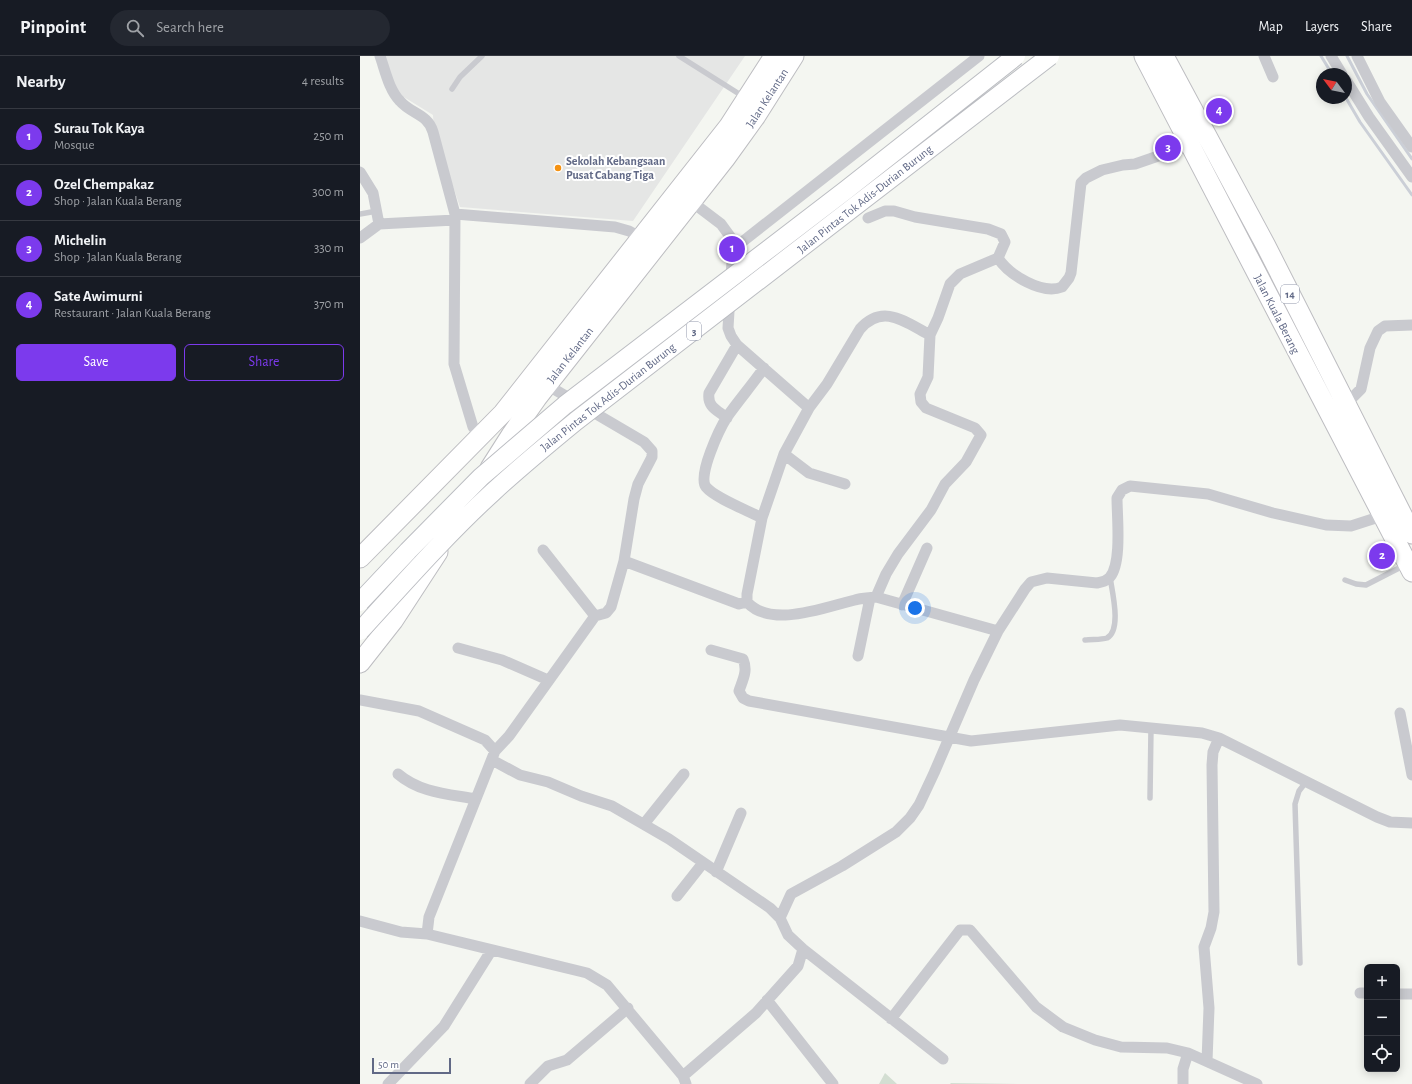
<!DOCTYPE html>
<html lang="en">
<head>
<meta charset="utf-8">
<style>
  :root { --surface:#171b24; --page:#242831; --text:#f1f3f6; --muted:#9ea1a6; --line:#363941; --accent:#7c3aed }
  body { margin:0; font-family:"Alegreya Sans",sans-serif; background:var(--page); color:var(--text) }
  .controls { position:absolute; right:12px; bottom:12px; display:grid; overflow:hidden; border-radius:6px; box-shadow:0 2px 10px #0003 }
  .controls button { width:36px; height:36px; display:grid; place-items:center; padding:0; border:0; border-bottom:1px solid var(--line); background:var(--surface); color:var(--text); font:20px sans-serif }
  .compass { position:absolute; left:956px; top:12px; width:36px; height:36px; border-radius:50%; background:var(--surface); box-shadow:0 2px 10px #0003; rotate:302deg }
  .scale { position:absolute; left:12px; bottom:10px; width:79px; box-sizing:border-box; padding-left:4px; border:2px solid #616986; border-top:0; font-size:11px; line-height:14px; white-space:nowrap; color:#616986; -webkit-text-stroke:3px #fff; paint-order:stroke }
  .you { position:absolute; left:555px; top:552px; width:14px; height:14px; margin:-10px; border:3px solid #fff; border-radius:50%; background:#1a73e8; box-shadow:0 0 0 6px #1a73e833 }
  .badge { display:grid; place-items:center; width:26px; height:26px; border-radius:50%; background:var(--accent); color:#fff; font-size:13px; font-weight:700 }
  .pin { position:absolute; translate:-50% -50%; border:2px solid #fff; box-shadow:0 1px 4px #0006 }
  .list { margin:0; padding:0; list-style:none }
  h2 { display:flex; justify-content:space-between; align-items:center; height:52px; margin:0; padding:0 16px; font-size:17px }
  h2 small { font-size:13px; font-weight:400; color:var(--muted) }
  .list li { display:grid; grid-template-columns:26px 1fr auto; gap:12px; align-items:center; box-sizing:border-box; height:56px; padding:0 16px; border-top:1px solid var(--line) }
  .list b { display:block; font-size:15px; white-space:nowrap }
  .list p { margin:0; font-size:13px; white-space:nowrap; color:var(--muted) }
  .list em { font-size:13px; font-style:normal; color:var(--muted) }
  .actions { display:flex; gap:8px; padding:12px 16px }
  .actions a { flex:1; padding:9px 0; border:1px solid var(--accent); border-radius:6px; text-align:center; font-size:14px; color:var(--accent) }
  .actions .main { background:var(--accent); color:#fff }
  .icon { flex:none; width:22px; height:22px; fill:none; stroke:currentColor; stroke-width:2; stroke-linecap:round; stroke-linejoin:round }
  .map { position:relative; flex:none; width:1052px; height:1028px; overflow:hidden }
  header { display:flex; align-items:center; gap:24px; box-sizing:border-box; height:56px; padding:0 20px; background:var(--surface); border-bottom:1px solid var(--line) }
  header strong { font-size:19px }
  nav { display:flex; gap:22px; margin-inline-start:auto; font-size:14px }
  .search { width:280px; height:36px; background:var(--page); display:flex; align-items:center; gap:10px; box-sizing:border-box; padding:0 14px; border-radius:22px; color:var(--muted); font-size:15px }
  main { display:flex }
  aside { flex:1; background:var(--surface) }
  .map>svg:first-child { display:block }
  .built { fill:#e5e6e5 }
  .green { fill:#d3ded2 }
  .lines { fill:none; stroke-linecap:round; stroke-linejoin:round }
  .stream { stroke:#cbcfd7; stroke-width:3 }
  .trunk-casing { stroke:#bdbdc1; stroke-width:21 }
  .service { stroke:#c9cacf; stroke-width:5.5 }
  .minor { stroke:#c9cacf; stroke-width:11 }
  .trunk { stroke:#fff; stroke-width:19 }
  .primary-bridge-casing { stroke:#bbbdc2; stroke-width:20; stroke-linecap:butt }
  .primary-bridge { stroke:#fff; stroke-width:18 }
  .poi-dot { fill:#f59212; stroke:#fff; stroke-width:1.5 }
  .labels { text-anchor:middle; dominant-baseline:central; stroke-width:4; stroke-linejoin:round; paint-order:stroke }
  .shield { fill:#fff; stroke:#9096aa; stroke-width:1 }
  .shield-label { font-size:11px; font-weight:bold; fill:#616986 }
  .street-label { font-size:12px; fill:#616986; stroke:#fff }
  .poi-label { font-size:12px; font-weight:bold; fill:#616986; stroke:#fff; text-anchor:start }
</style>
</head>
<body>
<header>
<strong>Pinpoint</strong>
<div class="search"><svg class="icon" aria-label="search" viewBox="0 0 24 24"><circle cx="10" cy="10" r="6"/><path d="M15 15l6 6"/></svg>Search here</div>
<nav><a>Map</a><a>Layers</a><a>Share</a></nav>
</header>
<main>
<aside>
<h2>Nearby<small>4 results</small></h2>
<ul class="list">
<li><span class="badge">1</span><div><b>Surau Tok Kaya</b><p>Mosque</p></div><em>250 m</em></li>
<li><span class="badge">2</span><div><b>Ozel Chempakaz</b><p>Shop · Jalan Kuala Berang</p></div><em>300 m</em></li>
<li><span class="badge">3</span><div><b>Michelin</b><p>Shop · Jalan Kuala Berang</p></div><em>330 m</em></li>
<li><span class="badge">4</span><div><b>Sate Awimurni</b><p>Restaurant · Jalan Kuala Berang</p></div><em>370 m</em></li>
</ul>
<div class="actions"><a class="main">Save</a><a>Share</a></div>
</aside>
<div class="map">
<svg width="1052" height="1028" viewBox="0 0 1052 1028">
  <rect width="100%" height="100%" fill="#f4f6f1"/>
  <path class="built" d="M22,0H385L273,165L100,151L74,74L73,59L39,38Z"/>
  <path class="green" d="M525,1017L537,1028H519Z
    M591,1027H658L590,1028Z"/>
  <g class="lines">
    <path class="stream" d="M961,0L972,18
      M987,0L1007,38L1052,103
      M986,42L1000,66L1052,139"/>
    <g class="trunk-casing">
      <path id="trunk" d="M784,0L1052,516
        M804,0L906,190L1052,478
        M130,412L151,379L177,342L365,103L396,60L434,0
        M0,502L143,357L369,70L414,0
        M0,607L33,565L78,496"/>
    </g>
    <path class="service" d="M319,0L384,41
      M92,33L100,21L122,0
      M0,158L17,155
      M985,524L996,528L1006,529L1045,509
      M725,584C731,583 741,584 747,582C762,574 752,535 750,521
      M790,742L791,672
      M940,907L935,748L939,735L946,726"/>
    <path class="minor" d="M20,0C25,14 29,34 40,45C51,58 68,58 73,76L95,158L94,308L113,371L122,381
      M904,0L913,21
      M971,0L982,18
      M997,0L1020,46L1052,91
      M986,24L1009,61L1052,121
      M0,116L13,137L19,168
      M332,146L361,168L377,190L372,205L368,272L371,280L377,289L449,352L424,398L402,462L387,538V546C411,573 465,551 495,544C501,542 509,542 516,541L638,575
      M95,158L255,171L269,175L282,182
      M508,162L525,155H534L555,161L628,173L641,178L645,186L638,202L600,218L590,228L578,262L570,279L568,321L560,338L561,346L566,352L615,372L621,379L606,406L585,428L571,454L538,498L526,518L516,541
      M0,182L19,168L95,164
      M377,190L619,0
      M638,202C649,219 682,239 702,231L709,222L711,217L721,127L726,122L742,114L763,109L775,108L830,89
      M986,348L1001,333L1010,292L1018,275L1025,270L1052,269
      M449,352L467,328L500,273C523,247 545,266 570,279
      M367,362C357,354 347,351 349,337L377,289
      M424,398L449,417L485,428
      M402,462C389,455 355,442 346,431C337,420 360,372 367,361C379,344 392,329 404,312
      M183,494L235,560
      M264,505L379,548L387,546
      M542,549L567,492
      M98,592L142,604L188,624
      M351,594L383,603C388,615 383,623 379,635L383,642L389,645L611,685L760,669L842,677L859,682L1017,761L1030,766L1052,767
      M498,600L510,542
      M0,644L59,655L125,684L135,695L69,861L67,878
      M1040,657L1052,719
      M135,695L149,680L235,560L246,557L251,551L264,505L274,443L278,428L292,401V395L284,386L187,329
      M132,704L160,719L188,726L221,740L252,750L309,783L410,852L420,862
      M38,718C60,737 89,738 116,743
      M284,768L324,718
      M356,816L381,757
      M317,840L343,807
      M0,865L41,876L67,878L227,917L247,929L323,1020L326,1028
      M1000,937H1007
      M1037,938H1052
      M407,944L473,1028
      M531,963L600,874H610L676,951L703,971L735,984L761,991L807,992L828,997
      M583,1003L443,893L428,879L420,862L431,838L482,810L536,776L550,762L559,749L574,717L614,624L638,575L665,533L671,526L687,522L737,527C742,526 747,525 750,521C762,507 757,461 757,442L762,434L770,430L848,438L913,457L966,469L991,470L1022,460
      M847,1005L849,952L844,891L851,872L854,856L852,709L853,696L859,682
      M323,1020L396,957L438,910L443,893
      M28,1028L84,970L131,895
      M170,1028L188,1010L207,1004L268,952
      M823,1028V1013L828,997L897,1028"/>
    <use href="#trunk" class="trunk"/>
    <g class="primary-bridge-casing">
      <path id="primary-bridge" d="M0,546L48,495L121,421L205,349L486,134L656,0
        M0,575C43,528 86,479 133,436C160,411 188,388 216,365L690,0"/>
    </g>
    <use href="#primary-bridge" class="primary-bridge"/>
  </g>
  <circle class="poi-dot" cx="198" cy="112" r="4"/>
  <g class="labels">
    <g class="shield">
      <rect x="921" y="229" width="18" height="18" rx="3"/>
      <rect x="327" y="266" width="14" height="18" rx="3"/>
    </g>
    <g class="shield-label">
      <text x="930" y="238">14</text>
      <text x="334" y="275">3</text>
    </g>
    <g class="street-label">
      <text transform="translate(407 42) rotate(-57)">Jalan Kelantan</text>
      <text transform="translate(505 143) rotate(-38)">Jalan Pintas Tok Adis-Durian Burung</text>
      <text transform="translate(917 258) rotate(63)">Jalan Kuala Berang</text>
      <text transform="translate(210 299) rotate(-52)">Jalan Kelantan</text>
      <text transform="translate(248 341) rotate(-38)">Jalan Pintas Tok Adis-Durian Burung</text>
    </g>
    <g class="poi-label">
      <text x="206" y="105">Sekolah Kebangsaan<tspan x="206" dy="14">Pusat Cabang Tiga</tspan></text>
    </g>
  </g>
</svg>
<div class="controls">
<button>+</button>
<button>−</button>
<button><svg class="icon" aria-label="locate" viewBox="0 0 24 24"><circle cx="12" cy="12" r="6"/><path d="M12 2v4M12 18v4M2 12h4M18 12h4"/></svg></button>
</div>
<svg class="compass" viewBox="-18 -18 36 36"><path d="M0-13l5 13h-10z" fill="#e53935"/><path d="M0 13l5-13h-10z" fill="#9ea1a6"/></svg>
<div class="scale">50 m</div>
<div class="you"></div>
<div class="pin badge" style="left:372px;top:193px">1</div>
<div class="pin badge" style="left:1022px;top:500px">2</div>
<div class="pin badge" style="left:808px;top:92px">3</div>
<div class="pin badge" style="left:859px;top:55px">4</div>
</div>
</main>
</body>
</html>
